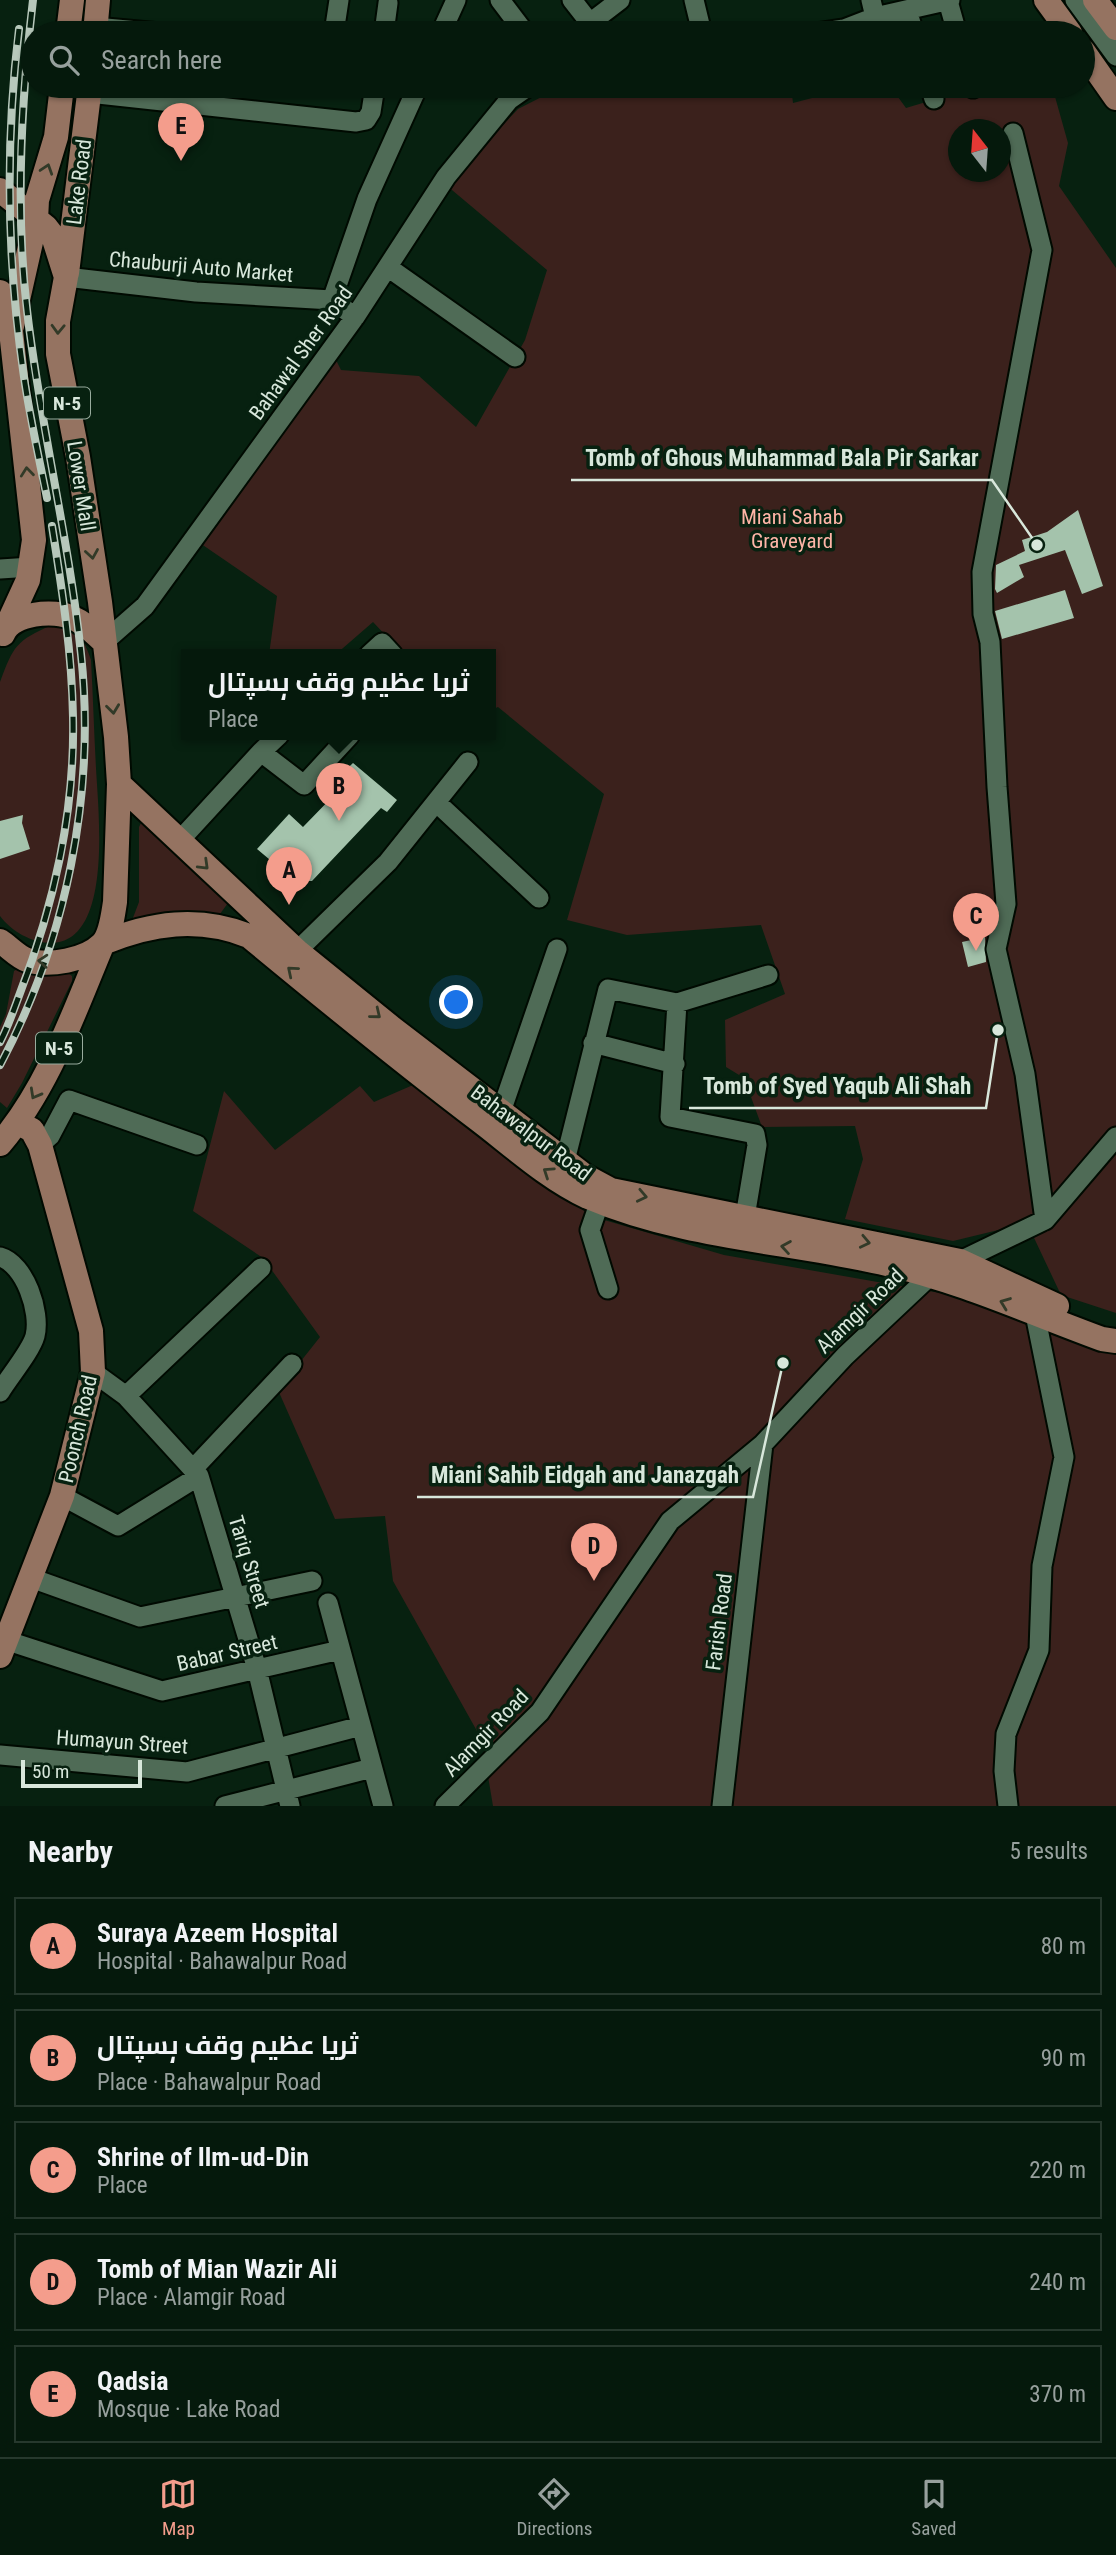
<!DOCTYPE html>
<html lang="en">
<head>
<meta charset="utf-8">
<style>
  :root { --surface:#05190c; --page:#0e2215; --text:#f1f3f6; --muted:#97a09d; --line:#26382d; --accent:#f49d8c }
  body { margin:0; font-family:"Roboto Condensed",Cairo,sans-serif; background:var(--page); color:var(--text) }
  .compass { position:absolute; left:948px; top:119px; width:63px; height:63px; border-radius:50%; background:var(--surface); box-shadow:0 2px 5px #0004; rotate:343deg }
  .scale { position:absolute; left:21px; bottom:18px; width:121px; box-sizing:border-box; padding-left:7px; border:4px solid #d8e7db; border-top:0; font-size:19px; line-height:24px; white-space:nowrap; color:#d8e7db; -webkit-text-stroke:5px #072110; paint-order:stroke }
  .you { position:absolute; left:457px; top:1003px; width:24px; height:24px; margin:-18px; border:5px solid #fff; border-radius:50%; background:#1a73e8; box-shadow:0 0 0 10px #1a73e833 }
  .badge { display:grid; place-items:center; width:46px; height:46px; border-radius:50%; background:var(--accent); color:#111; font-size:23px; font-weight:700 }
  .pin { position:absolute; translate:-50% -58px; filter:drop-shadow(0 2px 4px #0008) }
  .pin::after { content:''; position:absolute; top:37px; width:24px; height:21px; background:inherit; clip-path:polygon(0 0,100% 0,50% 100%) }
  .popup { position:absolute; left:181px; top:649px; width:315px; height:91px; box-sizing:border-box; display:grid; place-content:center; border-radius:0px; background:var(--surface); filter:drop-shadow(0 2px 5px #0005); font-size:23px; white-space:nowrap; color:var(--muted) }
  .popup b { font-size:26px; color:var(--text) }
  .popup::after { content:''; position:absolute; left:50%; top:100%; margin-left:-14px; border:14px solid transparent; border-top-color:var(--surface) }
  .list { margin:0; padding:0; list-style:none }
  h2 { display:flex; justify-content:space-between; align-items:center; height:91px; margin:0; padding:0 28px; font-size:30px }
  h2 small { font-size:23px; font-weight:400; color:var(--muted) }
  .list li { display:grid; grid-template-columns:46px 1fr auto; gap:21px; align-items:center; box-sizing:border-box; height:98px; margin:0 14px 14px; padding:0 14px; border:2px solid var(--line); border-radius:0px }
  .list b { display:block; font-size:26px; white-space:nowrap }
  .list p { margin:0; font-size:23px; white-space:nowrap; color:var(--muted) }
  .list em { font-size:23px; font-style:normal; color:var(--muted) }
  .icon { flex:none; width:38px; height:38px; fill:none; stroke:currentColor; stroke-width:2; stroke-linecap:round; stroke-linejoin:round }
  .map { position:relative; flex:none; width:1116px; height:1806px; overflow:hidden }
  .search { position:absolute; background:var(--surface); box-shadow:0 2px 5px #0004; left:21px; right:21px; top:21px; height:77px; display:flex; align-items:center; gap:18px; box-sizing:border-box; padding:0 24px; border-radius:38px; color:var(--muted); font-size:26px }
  .sheet { height:651px; background:var(--surface) }
  nav { display:flex; justify-content:space-around; align-items:center; box-sizing:border-box; height:98px; border-top:2px solid var(--line); background:var(--surface); font-size:19px; color:var(--muted) }
  nav a { display:grid; justify-items:center; gap:4px }
  nav .on { color:var(--accent) }
  .map>svg:first-child { display:block }
  .green { fill:#3b211c; fill-rule:evenodd }
  .building { fill:#a4c3ac }
  .lines { fill:none; stroke-linecap:round; stroke-linejoin:round }
  .minor-casing { stroke:#000a01; stroke-width:23 }
  .major-casing { stroke:#000a01; stroke-width:28 }
  .minor { stroke:#4f6b56; stroke-width:19 }
  .major { stroke:#957361; stroke-width:24 }
  .rail-casing { stroke:#b7c8bb; stroke-width:8 }
  .rail { stroke:#072110; stroke-width:5; stroke-dasharray:16; stroke-linecap:butt }
  .oneway { stroke:#323a28 }
  .labels { text-anchor:middle; dominant-baseline:central; stroke-width:7; stroke-linejoin:round; paint-order:stroke }
  .shield { fill:#072110; stroke:#99ac9e; stroke-width:2 }
  .shield-label { font-size:19px; font-weight:bold; fill:#d8e7db }
  .street-label { font-size:21px; fill:#d8e7db; stroke:#072110 }
  .park-label { font-size:21px; fill:#feb5a7; stroke:#072110 }
  .leader { fill:none; stroke:#d8e7db; stroke-width:2.5 }
  .callout-dot { fill:#d8e7db; stroke:#072110; stroke-width:2.5 }
  .callout-label { font-size:23px; text-anchor:middle; font-weight:bold; fill:#d8e7db; stroke:#072110; stroke-width:7; stroke-linejoin:round; paint-order:stroke }
</style>
</head>
<body>
<div class="map">
<svg width="1116" height="1806" viewBox="0 0 1116 1806">
  <rect width="100%" height="100%" fill="#072110"/>
  <path class="green" d="M563,86H791L793,103L858,86H890L906,108L979,86H1052L1068,143L1059,186L1116,268V1313L1061,1295L1027,1223L953,1241L845,1219L863,1159L855,1126L762,1127L744,1078L726,1067L725,1020L785,994L761,925L627,935L567,920L604,794L498,707L491,710V655H404L373,622L335,655H269L277,596L194,539L331,350L341,370L419,376L476,427L525,340L547,270L446,185L518,109ZM958,130H1000V172H958Z
    M52,625C76,631 83,635 91,660C93,696 94,732 96,768C98,808 114,943 51,943C32,943 11,931 0,916V682C14,645 16,641 52,625Z
    M143,819L189,868L228,903L217,918C184,906 162,913 131,923L139,902V827Z
    M19,968L68,973L72,976V981L22,1083L7,1108L0,1102V1027L6,1014L14,971Z
    M413,1085L524,1172L594,1217L724,1255L963,1297L1116,1355V1806H493L482,1740L393,1581L385,1516L335,1519L278,1390L320,1337L263,1258L193,1211L224,1091L275,1150L360,1086L374,1102Z"/>
  <path class="building" d="M1078,510L1103,586L1082,594L1065,550L1019,565L1024,577L997,593L995,589L996,565L1025,551L1022,540L1047,532Z
    M1065,590L1074,618L1002,639L995,611Z
    M353,763L397,800L387,812L381,808L312,881H300L288,875L257,849L289,814L303,827L338,791L332,783Z
    M23,815L22,823L30,849L0,859V821Z
    M985,937L986,962L968,967L962,942Z"/>
  <g class="lines">
    <g class="minor-casing">
      <path id="minor" d="M500,0L525,33
        M572,0L590,23L620,0
        M694,0L702,33
        M871,0L875,17
        M1075,0L1116,56
        M948,1L957,33
        M907,10L914,33
        M95,27L160,33
        M334,33L339,0
        M384,33L388,3
        M441,33L456,0
        M817,33L844,29L875,17L950,0
        M930,86L934,99
        M973,86V88
        M89,93L356,122L366,120L371,112L375,86
        M1013,133L1042,250L982,572L983,614L990,642L997,787L1006,904L996,949L1025,1074L1045,1220
        M389,268L515,357
        M66,277L196,292L332,300
        M355,317L332,300L367,199L418,86
        M0,569L31,567
        M104,642L145,606L355,317L446,177L509,100L529,86
        M369,655L382,643L393,655
        M261,752L304,785L350,735
        M436,802L539,898
        M180,840L261,752L279,735
        M297,951L388,862L468,762
        M677,1003L670,1117L755,1134L757,1145L745,1217
        M593,1043L675,1064
        M501,1112L557,949
        M40,1145L50,1136L69,1100L197,1145
        M565,1161L608,989L677,1003L768,975
        M600,1201L590,1230L608,1289
        M0,1257C25,1264 41,1312 35,1336C31,1351 9,1377 0,1392
        M93,1372L126,1396L199,1476L257,1669L290,1806
        M126,1396L261,1268
        M193,1469L292,1364
        M62,1496L118,1526L199,1476
        M31,1578L140,1617L312,1581
        M328,1603L383,1806
        M5,1640L162,1691L340,1650
        M0,1755L187,1772L361,1726
        M225,1806L372,1768
        M445,1806L540,1712L670,1521L763,1444L845,1356L931,1275L1045,1220L1116,1137
        M722,1806L763,1444
        M1008,1806L1004,1771L1006,1734L1039,1650L1042,1566L1064,1457L1035,1314"/>
    </g>
    <g class="major-casing">
      <path id="major" d="M1046,0L1070,33
        M1095,0L1116,28
        M68,33L72,0
        M95,33L98,0
        M1083,51L1116,98
        M0,190L46,227L53,236L66,277L58,321V354L78,457L100,602L116,737L119,784L115,902C113,914 111,935 102,944C86,960 49,967 27,960C18,957 8,946 0,941
        M67,273L90,86
        M0,292L11,331L34,540L28,580L6,628
        M12,326L36,220L37,200L56,137L62,86
        M3,634C12,613 54,609 73,618C85,623 94,633 104,642
        M119,784L297,951L392,1028L585,1176L611,1190L960,1261L1057,1306
        M0,1144C49,1086 74,1012 103,943C151,923 199,916 249,936C325,999 401,1061 480,1121C514,1147 549,1179 588,1197C684,1238 787,1241 887,1264C961,1281 1031,1313 1102,1339L1116,1341
        M0,1656L62,1496L93,1372L91,1331L40,1145L32,1130L18,1123"/>
    </g>
    <use href="#minor" class="minor"/>
    <use href="#major" class="major"/>
    <g class="rail-casing">
      <path id="rail" d="M19,29C5,144 7,262 24,377C30,418 39,458 47,498
        M0,1042C8,1027 14,1009 20,993C54,906 75,810 73,717C72,653 62,589 52,526
        M0,1065C66,941 96,794 81,654C69,538 40,425 27,310C15,208 21,102 33,0"/>
    </g>
    <use href="#rail" class="rail"/>
  </g>
  <defs><path id="oneway-chevron" d="M-2-3.5L2.5 0L-2 3.5" fill="none" stroke-width="1.6" stroke-linecap="round" stroke-linejoin="round" transform="scale(1.75)"/></defs>
  <g class="oneway">
    <use href="#oneway-chevron" transform="translate(47 169) rotate(-72)"/>
    <use href="#oneway-chevron" transform="translate(58 329) rotate(92)"/>
    <use href="#oneway-chevron" transform="translate(27 472) rotate(-96)"/>
    <use href="#oneway-chevron" transform="translate(92 554) rotate(81)"/>
    <use href="#oneway-chevron" transform="translate(113 709) rotate(83)"/>
    <use href="#oneway-chevron" transform="translate(204 865) rotate(44)"/>
    <use href="#oneway-chevron" transform="translate(43 961) rotate(-176)"/>
    <use href="#oneway-chevron" transform="translate(292 971) rotate(-140)"/>
    <use href="#oneway-chevron" transform="translate(376 1014) rotate(39)"/>
    <use href="#oneway-chevron" transform="translate(35 1094) rotate(119)"/>
    <use href="#oneway-chevron" transform="translate(548 1172) rotate(-146)"/>
    <use href="#oneway-chevron" transform="translate(642 1196) rotate(12)"/>
    <use href="#oneway-chevron" transform="translate(865 1242) rotate(12)"/>
    <use href="#oneway-chevron" transform="translate(786 1247) rotate(-171)"/>
    <use href="#oneway-chevron" transform="translate(1005 1303) rotate(-159)"/>
  </g>
  <g class="labels">
    <g class="shield">
      <rect x="44" y="387.5" width="46" height="31" rx="5"/>
      <rect x="36" y="1032.5" width="46" height="31" rx="5"/>
    </g>
    <g class="shield-label">
      <text x="67" y="403">N-5</text>
      <text x="59" y="1048">N-5</text>
    </g>
    <g class="street-label">
      <text transform="translate(79 182) rotate(-83)">Lake Road</text>
      <text transform="translate(201 267) rotate(5)">Chauburji Auto Market</text>
      <text transform="translate(301 353) rotate(-54)">Bahawal Sher Road</text>
      <text transform="translate(81 486) rotate(81)">Lower Mall</text>
      <text transform="translate(531 1133) rotate(37)">Bahawalpur Road</text>
      <text transform="translate(860 1311) rotate(-44)">Alamgir Road</text>
      <text transform="translate(78 1429) rotate(-77)">Poonch Road</text>
      <text transform="translate(249 1562) rotate(73)">Tariq Street</text>
      <text transform="translate(719 1622) rotate(-83)">Farish Road</text>
      <text transform="translate(227 1653) rotate(-13)">Babar Street</text>
      <text transform="translate(486 1733) rotate(-46)">Alamgir Road</text>
      <text transform="translate(122 1742) rotate(4)">Humayun Street</text>
    </g>
    <g class="park-label">
      <text x="792" y="517">Miani Sahab<tspan x="792" dy="24">Graveyard</tspan></text>
    </g>
  </g>
  <path class="leader" d="M1037 545L992 480H571M998 1030L986 1108H689M783 1363L753 1497H417"/>
  <g class="callout-dot">
    <circle cx="1037" cy="545" r="7"/>
    <circle cx="998" cy="1030" r="7"/>
    <circle cx="783" cy="1363" r="7"/>
  </g>
  <g class="callout-label">
    <text x="782" y="466">Tomb of Ghous Muhammad Bala Pir Sarkar</text>
    <text x="837" y="1094">Tomb of Syed Yaqub Ali Shah</text>
    <text x="585" y="1483">Miani Sahib Eidgah and Janazgah</text>
  </g>
</svg>
<svg class="compass" viewBox="-18 -18 36 36"><path d="M0-13l5 13h-10z" fill="#e53935"/><path d="M0 13l5-13h-10z" fill="#97a09d"/></svg>
<div class="scale">50 m</div>
<div class="you"></div>
<div class="pin badge" style="left:289px;top:905px">A</div>
<div class="pin badge" style="left:339px;top:821px">B</div>
<div class="popup"><b>ثریا عظیم وقف ہسپتال</b>Place</div>
<div class="pin badge" style="left:976px;top:951px">C</div>
<div class="pin badge" style="left:594px;top:1581px">D</div>
<div class="pin badge" style="left:181px;top:161px">E</div>
<div class="search"><svg class="icon" aria-label="search" viewBox="0 0 24 24"><circle cx="10" cy="10" r="6"/><path d="M15 15l6 6"/></svg>Search here</div>
</div>
<section class="sheet">
<h2>Nearby<small>5 results</small></h2>
<ul class="list">
<li><span class="badge">A</span><div><b>Suraya Azeem Hospital</b><p>Hospital · Bahawalpur Road</p></div><em>80 m</em></li>
<li><span class="badge">B</span><div><b>ثریا عظیم وقف ہسپتال</b><p>Place · Bahawalpur Road</p></div><em>90 m</em></li>
<li><span class="badge">C</span><div><b>Shrine of Ilm-ud-Din</b><p>Place</p></div><em>220 m</em></li>
<li><span class="badge">D</span><div><b>Tomb of Mian Wazir Ali</b><p>Place · Alamgir Road</p></div><em>240 m</em></li>
<li><span class="badge">E</span><div><b>Qadsia</b><p>Mosque · Lake Road</p></div><em>370 m</em></li>
</ul>
</section>
<nav>
<a class="on"><svg class="icon" aria-label="map" viewBox="0 0 24 24"><path d="M3 6l6-2 6 2 6-2v14l-6 2-6-2-6 2zM9 4v14M15 6v14"/></svg>Map</a>
<a><svg class="icon" aria-label="directions" viewBox="0 0 24 24"><path d="M12 3l9 9-9 9-9-9zM9 14v-3h6M13 9l2 2-2 2"/></svg>Directions</a>
<a><svg class="icon" aria-label="saved" viewBox="0 0 24 24"><path d="M7 4h10v16l-5-4-5 4z"/></svg>Saved</a>
</nav>
</body>
</html>
